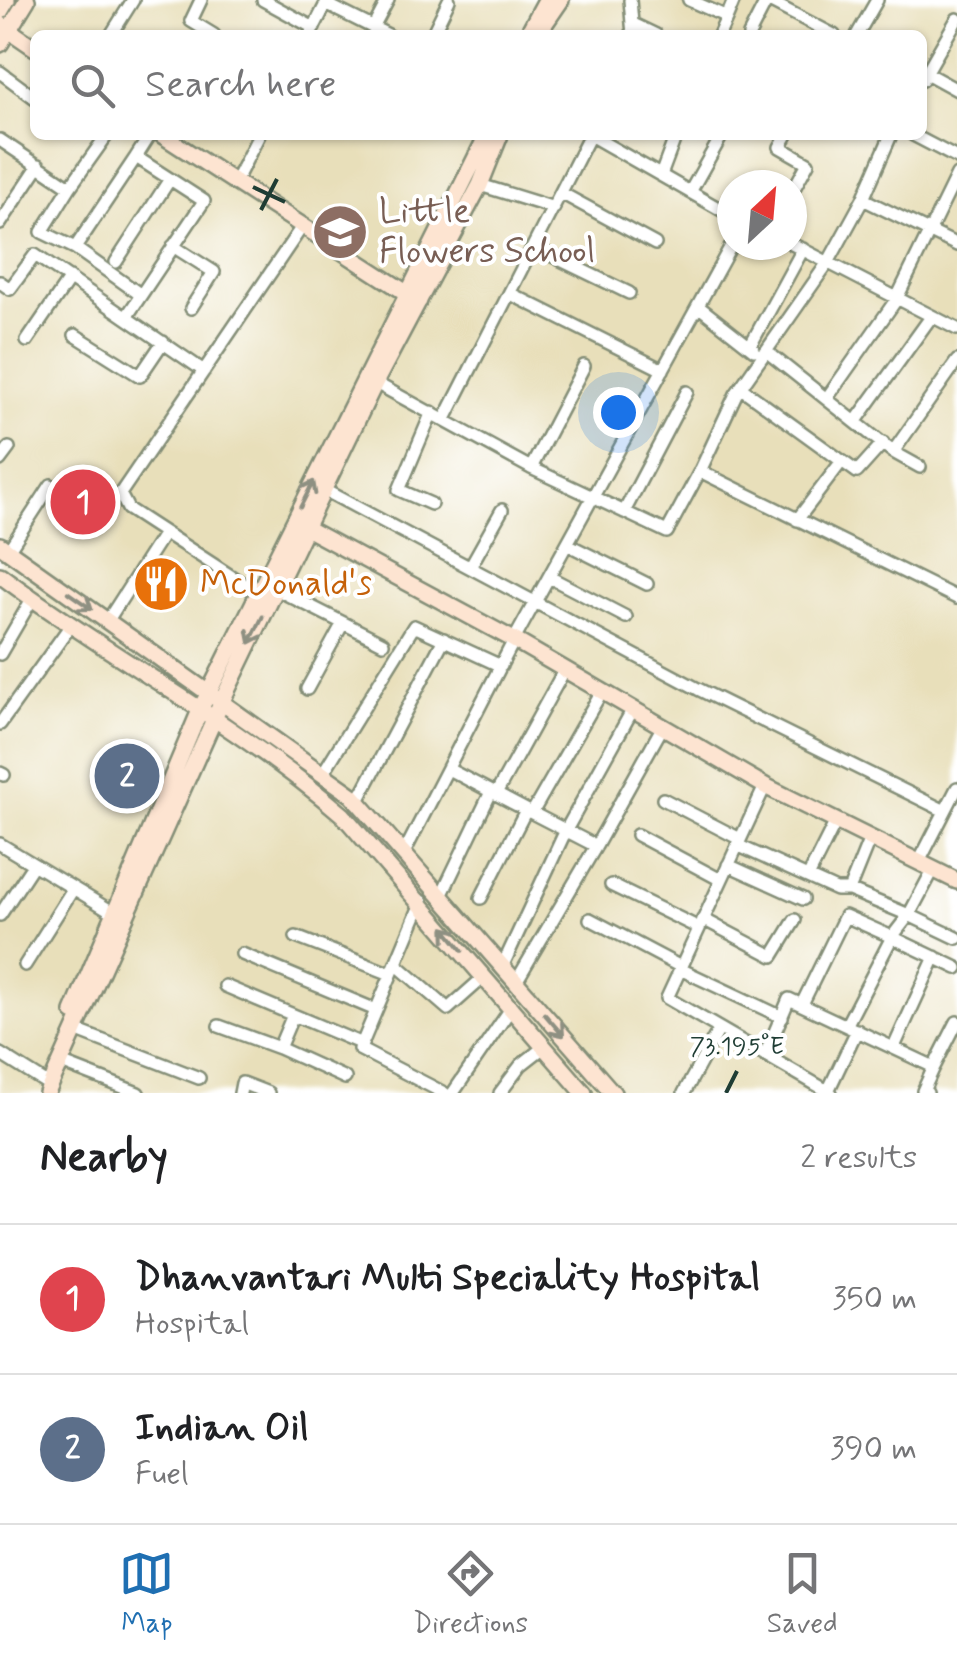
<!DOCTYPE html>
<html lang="en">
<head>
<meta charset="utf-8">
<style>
  :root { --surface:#fff; --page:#f2f2f2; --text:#202124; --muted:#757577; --line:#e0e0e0; --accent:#1f6fb2 }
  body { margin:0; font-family:Mynerve,sans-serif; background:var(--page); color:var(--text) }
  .compass { position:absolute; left:717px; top:170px; width:90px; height:90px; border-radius:50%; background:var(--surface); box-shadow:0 2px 8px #0004; rotate:26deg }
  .you { position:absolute; left:618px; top:412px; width:35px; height:35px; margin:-25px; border:8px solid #fff; border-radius:50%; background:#1a73e8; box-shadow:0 0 0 15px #1a73e833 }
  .badge { display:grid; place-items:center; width:65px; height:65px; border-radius:50%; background:var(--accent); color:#fff; font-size:32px; font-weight:700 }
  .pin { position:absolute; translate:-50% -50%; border:5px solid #fff; box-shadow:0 2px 10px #0006 }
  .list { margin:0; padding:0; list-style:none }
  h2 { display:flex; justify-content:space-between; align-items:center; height:130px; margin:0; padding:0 40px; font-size:42px }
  h2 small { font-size:32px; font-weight:400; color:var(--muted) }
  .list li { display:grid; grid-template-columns:65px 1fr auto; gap:30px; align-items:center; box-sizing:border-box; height:150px; padding:0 40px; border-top:2px solid var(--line) }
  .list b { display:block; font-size:38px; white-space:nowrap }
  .list p { margin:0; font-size:32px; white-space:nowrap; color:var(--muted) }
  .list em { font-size:32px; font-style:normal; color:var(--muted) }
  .icon { flex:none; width:55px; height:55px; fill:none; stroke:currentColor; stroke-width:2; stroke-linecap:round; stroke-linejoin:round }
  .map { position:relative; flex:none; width:957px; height:1093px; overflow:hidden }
  .search { position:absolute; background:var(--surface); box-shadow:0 2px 8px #0004; left:30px; right:30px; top:30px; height:110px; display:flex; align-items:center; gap:25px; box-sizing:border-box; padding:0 35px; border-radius:15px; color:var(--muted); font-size:38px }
  .sheet { height:430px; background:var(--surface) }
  nav { display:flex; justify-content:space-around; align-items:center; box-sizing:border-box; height:140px; border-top:2px solid var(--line); background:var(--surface); font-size:28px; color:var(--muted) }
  nav a { display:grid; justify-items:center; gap:5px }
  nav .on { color:var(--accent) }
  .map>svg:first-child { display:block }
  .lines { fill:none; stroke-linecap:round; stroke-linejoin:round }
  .street-casing { stroke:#848e77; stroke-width:16 }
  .secondary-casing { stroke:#848e77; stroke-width:20 }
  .street { stroke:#fff; stroke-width:11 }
  .secondary { stroke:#fde4d1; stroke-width:15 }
  .oneway { stroke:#8e9082 }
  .ticks { fill:none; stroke:#1f3d34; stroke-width:4 }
  .labels { text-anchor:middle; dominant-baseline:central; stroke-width:8; stroke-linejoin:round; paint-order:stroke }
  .education-label { font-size:35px; fill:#785e54; stroke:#fff; text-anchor:start }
  .food-label { font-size:35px; fill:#c56008; stroke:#fff; text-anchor:start }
  .ticks-label { font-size:25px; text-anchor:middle; fill:#1f3d34; stroke:#fff; stroke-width:8; stroke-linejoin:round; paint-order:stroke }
</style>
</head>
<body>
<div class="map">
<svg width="957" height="1093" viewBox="0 0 957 1093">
  <rect width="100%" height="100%" fill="#fff"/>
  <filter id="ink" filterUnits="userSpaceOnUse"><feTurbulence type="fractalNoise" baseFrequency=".01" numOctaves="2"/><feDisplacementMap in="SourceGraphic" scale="20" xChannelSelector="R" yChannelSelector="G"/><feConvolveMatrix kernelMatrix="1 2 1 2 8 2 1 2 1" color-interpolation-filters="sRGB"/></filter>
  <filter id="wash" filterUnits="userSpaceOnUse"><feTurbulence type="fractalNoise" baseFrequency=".0048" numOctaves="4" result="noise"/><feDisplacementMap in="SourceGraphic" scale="40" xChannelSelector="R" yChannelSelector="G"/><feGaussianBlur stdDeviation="2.25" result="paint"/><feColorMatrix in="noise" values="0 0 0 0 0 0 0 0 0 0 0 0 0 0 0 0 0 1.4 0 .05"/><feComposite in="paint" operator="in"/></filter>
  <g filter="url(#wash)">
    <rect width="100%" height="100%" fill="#e8dfba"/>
  </g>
  <g filter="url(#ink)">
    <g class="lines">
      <g class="street-casing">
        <path id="street" d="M201,0L191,21L214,35
          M263,0L314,28
          M630,0L633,35
          M689,0L727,17L719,35
          M326,4L388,35
          M727,17L734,0
          M633,24L656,35
          M373,28L388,0
          M111,35L133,0
          M310,35L328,0
          M432,35L449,0
          M749,35L767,0L834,35
          M857,35L877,0
          M0,72L35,98
          M926,73L957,90
          M922,80L957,19
          M787,135L780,147L808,163L792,192
          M891,135L863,199L957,245
          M913,135L957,158
          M0,140L70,187L42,232L75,248L141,295
          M661,175L676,135
          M234,184L259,135
          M480,185L554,208
          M70,187L107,135
          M690,192L722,135
          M561,193L655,244
          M863,199L829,261L736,394L700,471L957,598
          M0,224L39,165
          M792,244L957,329
          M173,246L214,272L191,308
          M534,247L629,293
          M75,248L136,157
          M116,262L170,179
          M0,282L10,289L35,255L204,371
          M511,294L663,370
          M698,306L754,350
          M127,316L204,201L136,157L150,135
          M75,335L140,376L163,342
          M27,341L70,278
          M750,346L803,249
          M766,351L893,452L957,361
          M372,381L531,468L667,532L700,471
          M741,388L857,472L883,443
          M827,398L896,300L957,175
          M445,419L590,135L732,216
          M856,421L931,317
          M893,452L920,467
          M0,460L9,448
          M531,468L584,366
          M326,491L698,689L945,811
          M431,504L399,490L432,412
          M624,512L687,392
          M797,520L842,461
          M567,544L647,584
          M8,551L51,485
          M470,567L502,510
          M549,577L626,617
          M276,589L383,643
          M257,593L128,509L120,494L301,228
          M108,620L164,533
          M0,654L32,599
          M307,689L343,623
          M0,724L71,625
          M448,769L532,813L602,691
          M0,773L4,775
          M323,773L414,626L501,666
          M765,786L667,998L831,1093
          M496,794L565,669
          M663,799L740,839
          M358,801L444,639
          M637,835L721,880
          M0,844L121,917
          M737,845L836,890H849L870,838
          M596,846L663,726
          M404,853L514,640L732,244
          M919,862L957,788
          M728,865L803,899
          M808,877L836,821
          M611,885L699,928
          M849,890L909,915L933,870
          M442,894L491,792
          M481,898L526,810
          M0,915L33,865
          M590,919L681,967
          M703,919L773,956L795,920
          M296,937L391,974
          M242,954L376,1010
          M396,964L448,1009L484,977
          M25,965L73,889
          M503,965L566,830L633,709
          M680,969L782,1017
          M516,982L596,846L532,813
          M225,986L362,1044L359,1049L444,1093
          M802,1004L845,916L892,937L909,915L957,938
          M847,1024L892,937L957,968
          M219,1026L279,1048L293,1015
          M75,1030L199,1078
          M362,1044L422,901
          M894,1047L935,957
          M279,1048L345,1078
          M0,1054L51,1086
          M765,1055L789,999L934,1067L923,1091L927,1093
          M61,1063L138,1093
          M934,1067L957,1022
          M828,1091L857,1030
          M240,1093L242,1083L268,1093
          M453,1093L512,1007
          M500,1093L521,1065L544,1047
          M684,1093L719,1029"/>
      </g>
      <g class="secondary-casing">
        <path id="secondary" d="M0,12L7,0
          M0,24L35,48
          M527,35L546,0
          M537,35L561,0
          M0,44L27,0
          M162,135L419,301
          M306,528L514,640L765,786L957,881
          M0,545L352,795L613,1093
          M0,575C112,659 237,723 343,815L584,1093
          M73,1012L201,708L487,135
          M47,1093L223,699L375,383L480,185L500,135"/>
      </g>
      <use href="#street" class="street"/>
      <use href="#secondary" class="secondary"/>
    </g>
    <defs><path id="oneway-shaft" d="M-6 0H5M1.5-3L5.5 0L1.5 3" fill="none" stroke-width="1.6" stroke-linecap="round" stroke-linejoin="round" transform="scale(2.5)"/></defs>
    <g class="oneway">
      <use href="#oneway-shaft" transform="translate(307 494) rotate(-63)"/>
      <use href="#oneway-shaft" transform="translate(80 601) rotate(35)"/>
      <use href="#oneway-shaft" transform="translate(256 630) rotate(116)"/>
      <use href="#oneway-shaft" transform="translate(453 939) rotate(-129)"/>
      <use href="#oneway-shaft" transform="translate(554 1025) rotate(49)"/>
    </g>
  </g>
  <path class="ticks" d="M253,187L285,202M261,210L277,179M726,1093L737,1071"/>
  <defs>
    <g id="school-disc" transform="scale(2.875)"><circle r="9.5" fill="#8d6e63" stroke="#fff"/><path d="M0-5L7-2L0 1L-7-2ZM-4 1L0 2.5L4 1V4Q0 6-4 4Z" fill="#fff"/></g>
    <g id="restaurant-disc" transform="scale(2.875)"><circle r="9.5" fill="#e8710a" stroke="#fff"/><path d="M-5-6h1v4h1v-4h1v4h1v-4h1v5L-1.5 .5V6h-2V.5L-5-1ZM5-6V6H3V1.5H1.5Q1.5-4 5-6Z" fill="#fff"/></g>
  </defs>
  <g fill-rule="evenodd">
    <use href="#school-disc" x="340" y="232"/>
    <use href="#restaurant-disc" x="161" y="584"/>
  </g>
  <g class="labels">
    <g class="education-label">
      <text x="379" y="212">Little<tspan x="379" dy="40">Flowers School</tspan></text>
    </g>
    <g class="food-label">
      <text x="200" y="584">McDonald's</text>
    </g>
  </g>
  <g class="ticks-label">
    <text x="737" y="1054">73.195°E</text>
  </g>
</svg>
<svg class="compass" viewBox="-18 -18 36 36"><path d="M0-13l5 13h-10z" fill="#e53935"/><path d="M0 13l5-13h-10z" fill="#757577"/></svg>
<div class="you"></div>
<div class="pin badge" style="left:83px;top:502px;background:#e0444e">1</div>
<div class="pin badge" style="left:127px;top:776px;background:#5c6f8a">2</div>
<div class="search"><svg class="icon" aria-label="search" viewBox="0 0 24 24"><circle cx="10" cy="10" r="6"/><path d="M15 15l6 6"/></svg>Search here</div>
</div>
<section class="sheet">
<h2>Nearby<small>2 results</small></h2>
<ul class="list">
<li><span class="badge" style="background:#e0444e">1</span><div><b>Dhanvantari Multi Speciality Hospital</b><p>Hospital</p></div><em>350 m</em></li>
<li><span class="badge" style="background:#5c6f8a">2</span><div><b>Indian Oil</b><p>Fuel</p></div><em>390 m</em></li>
</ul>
</section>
<nav>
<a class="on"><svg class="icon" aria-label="map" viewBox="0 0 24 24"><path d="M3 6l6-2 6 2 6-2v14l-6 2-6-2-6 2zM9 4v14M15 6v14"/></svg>Map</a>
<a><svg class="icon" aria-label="directions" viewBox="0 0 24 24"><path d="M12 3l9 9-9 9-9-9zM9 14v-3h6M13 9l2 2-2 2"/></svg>Directions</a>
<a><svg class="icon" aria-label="saved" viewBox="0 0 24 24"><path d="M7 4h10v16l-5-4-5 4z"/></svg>Saved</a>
</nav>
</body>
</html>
